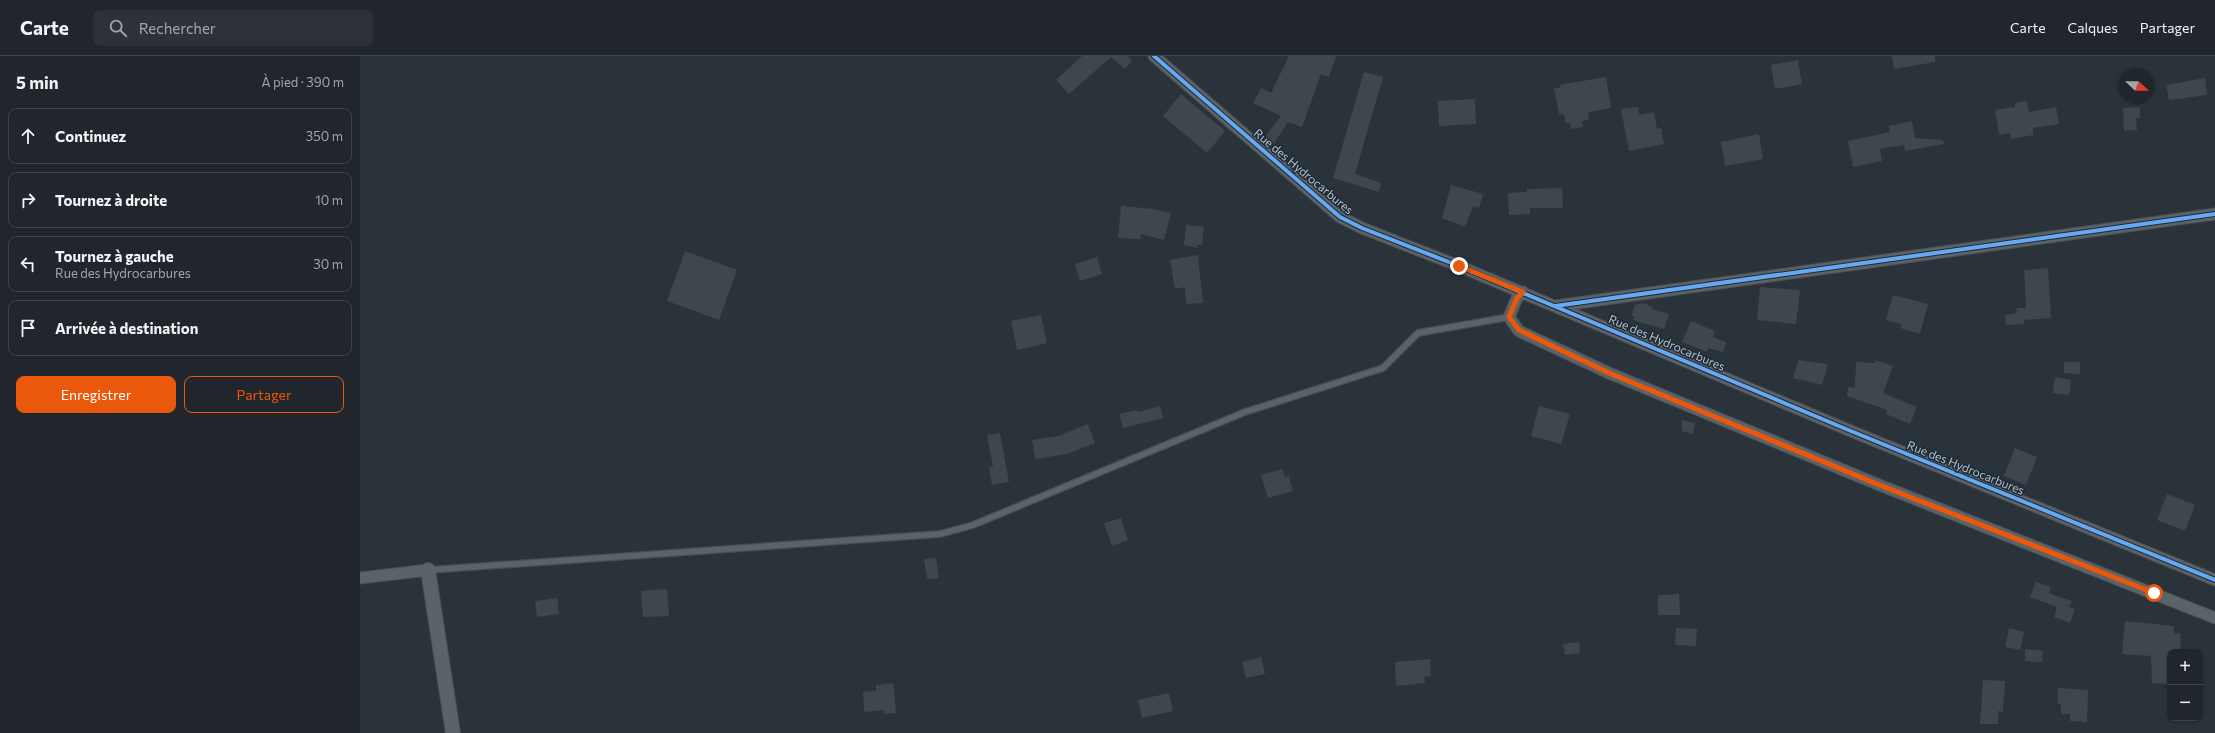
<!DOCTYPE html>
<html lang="fr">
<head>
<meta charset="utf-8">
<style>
  :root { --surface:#20262c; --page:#2d3238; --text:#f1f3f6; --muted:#a2a5a9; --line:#3d4348; --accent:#ea580c }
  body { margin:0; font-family:Commissioner,sans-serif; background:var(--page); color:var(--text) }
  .controls { position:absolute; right:12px; bottom:12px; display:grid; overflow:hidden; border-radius:8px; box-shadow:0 1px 3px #0004 }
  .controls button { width:36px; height:36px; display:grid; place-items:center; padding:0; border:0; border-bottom:1px solid var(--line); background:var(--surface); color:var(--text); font:20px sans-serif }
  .compass { position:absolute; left:1759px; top:12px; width:36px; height:36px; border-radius:50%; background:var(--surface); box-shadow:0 1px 3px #0004; rotate:111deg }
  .stop { position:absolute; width:12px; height:12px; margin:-9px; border:3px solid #ea580c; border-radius:50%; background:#fff }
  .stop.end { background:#ea580c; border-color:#fff; box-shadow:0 1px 4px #0008 }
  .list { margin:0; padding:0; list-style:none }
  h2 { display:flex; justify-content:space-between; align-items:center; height:52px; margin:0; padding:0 16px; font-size:17px }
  h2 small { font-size:13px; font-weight:400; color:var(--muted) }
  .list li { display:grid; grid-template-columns:26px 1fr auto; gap:12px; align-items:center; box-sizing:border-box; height:56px; margin:0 8px 8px; padding:0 8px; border:1px solid var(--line); border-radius:8px }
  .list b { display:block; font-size:15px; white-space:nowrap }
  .list p { margin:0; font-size:13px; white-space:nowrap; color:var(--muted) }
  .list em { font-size:13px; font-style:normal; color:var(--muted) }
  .actions { display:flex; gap:8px; padding:12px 16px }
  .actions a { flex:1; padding:9px 0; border:1px solid var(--accent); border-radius:8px; text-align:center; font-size:14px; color:var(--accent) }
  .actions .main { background:var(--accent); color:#fff }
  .icon { flex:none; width:22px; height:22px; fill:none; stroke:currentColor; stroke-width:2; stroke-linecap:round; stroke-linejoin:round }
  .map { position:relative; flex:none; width:1855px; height:677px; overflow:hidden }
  header { display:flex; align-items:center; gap:24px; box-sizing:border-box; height:56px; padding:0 20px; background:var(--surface); border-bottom:1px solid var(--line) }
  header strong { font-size:19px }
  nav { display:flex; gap:22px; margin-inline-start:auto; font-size:14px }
  .search { width:280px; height:36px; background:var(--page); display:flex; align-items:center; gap:10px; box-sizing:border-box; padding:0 14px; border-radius:8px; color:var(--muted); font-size:15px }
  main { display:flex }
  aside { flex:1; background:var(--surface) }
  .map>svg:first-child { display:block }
  .building { fill:#3f474d }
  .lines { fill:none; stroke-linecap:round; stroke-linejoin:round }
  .service-casing { stroke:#494f54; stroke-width:8 }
  .minor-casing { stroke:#494f54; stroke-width:13 }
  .tertiary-casing { stroke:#494f54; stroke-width:16 }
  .service { stroke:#5b6268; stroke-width:5.5 }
  .minor { stroke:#5b6268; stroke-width:11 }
  .tertiary { stroke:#5b6268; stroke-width:14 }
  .cycleway-casing { stroke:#1d2b36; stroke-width:6 }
  .cycleway { stroke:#66a8f1; stroke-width:4 }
  .route { stroke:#ea580c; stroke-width:5 }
  .labels { text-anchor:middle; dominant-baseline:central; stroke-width:3; stroke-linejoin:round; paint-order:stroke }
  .street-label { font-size:12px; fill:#b4c0cb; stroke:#1d2b36 }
</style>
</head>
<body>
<header>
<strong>Carte</strong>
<div class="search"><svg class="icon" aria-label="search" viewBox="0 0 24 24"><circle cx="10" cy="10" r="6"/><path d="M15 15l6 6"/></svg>Rechercher</div>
<nav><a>Carte</a><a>Calques</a><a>Partager</a></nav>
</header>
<main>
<aside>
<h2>5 min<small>À pied · 390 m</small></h2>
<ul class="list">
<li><svg class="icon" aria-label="ahead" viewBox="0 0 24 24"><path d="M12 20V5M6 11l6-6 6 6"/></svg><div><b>Continuez</b></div><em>350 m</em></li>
<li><svg class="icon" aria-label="right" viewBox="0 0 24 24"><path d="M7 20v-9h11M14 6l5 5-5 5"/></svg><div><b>Tournez à droite</b></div><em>10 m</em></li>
<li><svg class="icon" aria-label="left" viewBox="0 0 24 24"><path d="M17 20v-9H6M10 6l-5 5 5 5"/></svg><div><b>Tournez à gauche</b><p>Rue des Hydrocarbures</p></div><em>30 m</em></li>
<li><svg class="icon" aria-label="arrive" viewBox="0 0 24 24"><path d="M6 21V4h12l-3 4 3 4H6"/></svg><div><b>Arrivée à destination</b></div></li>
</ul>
<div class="actions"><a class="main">Enregistrer</a><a>Partager</a></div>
</aside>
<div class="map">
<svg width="1855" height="677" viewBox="0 0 1855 677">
  <rect width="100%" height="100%" fill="#2a333a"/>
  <path class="building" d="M722,0H767L772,5L765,13L751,1L709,38L696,24Z
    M929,0H976L969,21L961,18L942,71L928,66L914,87L905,81L921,60L893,47L901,32L911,37Z
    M1532,0H1575V6L1534,13Z
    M1438,4L1442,28L1415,33L1411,9Z
    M1004,16L1023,21L995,118L1021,127L1019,136L973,122Z
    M1246,21L1251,52L1228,56L1229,63L1222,65L1223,71L1211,73L1210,67H1206L1204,58L1199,59L1194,32H1200L1199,29Z
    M1845,22L1847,39L1809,44L1806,29Z
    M821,38L865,75L847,97L803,60Z
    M1115,43L1116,68L1079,70L1078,45Z
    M1667,45L1669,56L1696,51L1699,68L1673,72V79L1651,83L1650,77L1639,79L1635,54L1655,51V47Z
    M1278,51L1279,59L1294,56L1297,73L1301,72L1304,88L1269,95L1261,53Z
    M1780,51V62H1776L1777,74L1764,75L1763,52Z
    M1552,65L1555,82L1583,84L1584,88L1545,95L1544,89L1520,93L1522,105L1493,111L1488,85L1530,76L1529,70Z
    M1399,78L1403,103L1365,110L1361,86Z
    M1091,129L1123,138L1119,152L1113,150L1105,171L1082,162Z
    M1202,132L1203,152H1170V158L1149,159L1148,137L1167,136V133Z
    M761,150L794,153L811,157L804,184L781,178L780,183L758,182Z
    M826,169L844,171L842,189H837V192L824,189Z
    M325,195L377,214L359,264L307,245Z
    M838,199L843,247L826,248L825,231L815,233L810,204Z
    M737,201L742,218L720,225L715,208Z
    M1688,212L1691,262L1664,264V268L1646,269L1645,259L1657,257L1656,252H1666L1664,214Z
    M1400,231L1440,234L1436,268L1397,264Z
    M1533,239L1568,248L1560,278L1540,272L1542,268L1526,264Z
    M1283,247L1293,251L1292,253L1309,258L1304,273L1273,264L1274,260H1271L1275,249Z
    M681,259L687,287L657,294L651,265Z
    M1331,265L1355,275L1353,281L1366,286L1363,296L1348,292L1347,296L1322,286Z
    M1438,304L1468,308L1462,329L1433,322Z
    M1516,304L1533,310L1523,337L1557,351L1550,368L1526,358L1527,354L1487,340L1488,331L1495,332L1496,306L1515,307Z
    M1704,306H1720V318L1704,317Z
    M1695,321L1711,324L1709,339L1693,337Z
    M800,350L803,362L763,372L759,358L777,354L778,356Z
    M1179,350L1210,358L1201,388L1171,380Z
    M1322,364L1335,367L1333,378L1322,375Z
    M728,368L735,387L707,398L675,403L672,384L698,380Z
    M640,377L649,426L632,429L629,411L633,410L627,379Z
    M1655,392L1677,401L1666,429L1644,420Z
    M922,413L925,421L929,420L933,435L908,442L901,419Z
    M1807,438L1835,449L1825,475L1797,464Z
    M761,462L768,484L752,490L744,467Z
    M576,502L579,522L567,523L564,503Z
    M1676,526L1691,531L1689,537L1712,545L1709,551L1715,553L1710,567L1694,561L1697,551L1670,541Z
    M307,533L309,560L283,561L281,535Z
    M1319,538L1320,559H1298V539Z
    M197,542L199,558L177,561L175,545Z
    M1765,565L1814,570V577L1821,578L1820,596H1810V628L1792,627L1791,600L1762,598Z
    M1316,572L1337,573L1336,590L1315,589Z
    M1649,572L1664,576L1660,594L1645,591Z
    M1219,586L1220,597L1205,599L1203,588Z
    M1665,593L1683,595L1682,606L1665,605Z
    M901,601L905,618L886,622L882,606Z
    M1070,603L1071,620L1064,621L1065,627L1036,630L1035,606Z
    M1623,624L1645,625L1643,656L1638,655V668H1620Z
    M533,627L536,657L524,658V654L504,656L503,636L516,635V629Z
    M1698,632L1728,634L1727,666L1710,665V658H1701V648H1698Z
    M809,637L813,655L782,662L778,644Z"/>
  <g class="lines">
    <g class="service-casing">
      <path id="service" d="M69,514L580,478L613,469L885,356L1023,312L1058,277L1149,261"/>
    </g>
    <g class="minor-casing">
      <path id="minor" d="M794,0L980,161L1002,172L1099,210L1486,373L1855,524
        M1163,236L1157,242L1149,261L1159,275L1249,317L1522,430L1855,562
        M1196,250L1855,158
        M0,522L68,514"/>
    </g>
    <g class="tertiary-casing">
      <path id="tertiary" d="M68,514L93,677"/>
    </g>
    <use href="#service" class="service"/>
    <use href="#minor" class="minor"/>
    <use href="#tertiary" class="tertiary"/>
    <g class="cycleway-casing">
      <path id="cycleway" d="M794,0L980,161L1002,172L1099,210L1486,373L1855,524
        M1195,250L1855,158"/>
    </g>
    <use href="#cycleway" class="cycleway"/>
  </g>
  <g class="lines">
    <path class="route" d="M1099,210L1163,236L1157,242L1149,261L1159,274L1249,317L1522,430L1794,537"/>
  </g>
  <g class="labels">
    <g class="street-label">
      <text transform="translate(944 115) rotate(40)">Rue des Hydrocarbures</text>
      <text transform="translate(1307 286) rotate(23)">Rue des Hydrocarbures</text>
      <text transform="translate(1606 411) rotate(22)">Rue des Hydrocarbures</text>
    </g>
  </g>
</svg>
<div class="controls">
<button>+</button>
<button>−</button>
</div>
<svg class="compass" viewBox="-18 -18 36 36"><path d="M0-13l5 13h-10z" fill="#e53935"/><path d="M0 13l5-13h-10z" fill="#a2a5a9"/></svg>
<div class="stop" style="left:1794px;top:537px"></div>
<div class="stop end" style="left:1099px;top:210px"></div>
</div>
</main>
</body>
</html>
